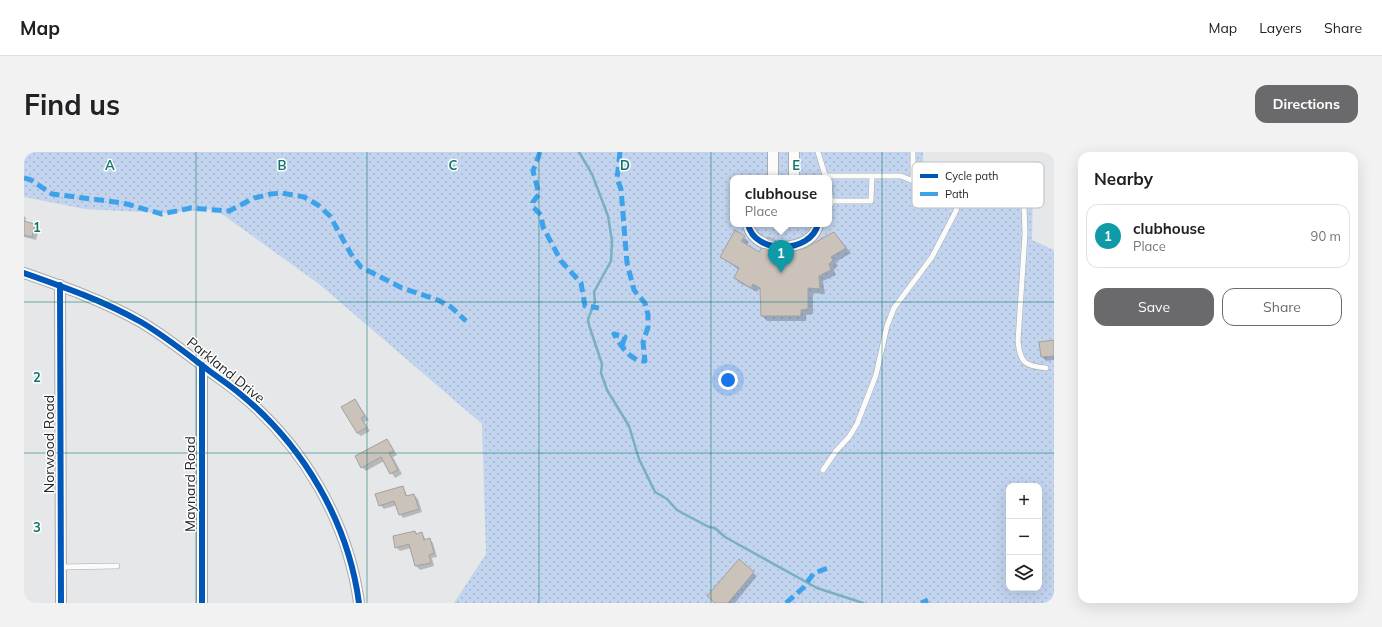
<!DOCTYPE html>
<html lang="en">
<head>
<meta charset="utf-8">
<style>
  :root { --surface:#fff; --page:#f2f2f2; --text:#202124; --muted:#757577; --line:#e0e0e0; --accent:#6a6a6c }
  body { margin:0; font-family:Mulish,sans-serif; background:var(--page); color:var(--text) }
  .controls { position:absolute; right:12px; bottom:12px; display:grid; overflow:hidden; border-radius:8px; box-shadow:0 4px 16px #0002 }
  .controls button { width:36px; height:36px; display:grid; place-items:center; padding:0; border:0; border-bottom:1px solid var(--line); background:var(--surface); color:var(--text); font:20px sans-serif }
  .you { position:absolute; left:704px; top:228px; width:14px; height:14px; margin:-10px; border:3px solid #fff; border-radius:50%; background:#1a73e8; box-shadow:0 0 0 6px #1a73e833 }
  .badge { display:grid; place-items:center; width:26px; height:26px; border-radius:50%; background:var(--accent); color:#fff; font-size:13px; font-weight:700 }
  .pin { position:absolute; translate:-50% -33px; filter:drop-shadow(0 1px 2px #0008) }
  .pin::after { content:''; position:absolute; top:21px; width:14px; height:12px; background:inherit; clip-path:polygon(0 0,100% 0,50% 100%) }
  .popup { position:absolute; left:706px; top:23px; width:102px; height:52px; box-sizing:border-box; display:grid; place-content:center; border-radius:8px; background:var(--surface); filter:drop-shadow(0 1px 3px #0005); font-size:13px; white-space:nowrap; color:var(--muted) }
  .popup b { font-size:15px; color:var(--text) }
  .popup::after { content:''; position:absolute; left:50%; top:100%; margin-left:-8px; border:8px solid transparent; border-top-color:var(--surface) }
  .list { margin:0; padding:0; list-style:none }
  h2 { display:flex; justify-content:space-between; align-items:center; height:52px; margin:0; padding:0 16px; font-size:17px }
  h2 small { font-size:13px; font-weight:400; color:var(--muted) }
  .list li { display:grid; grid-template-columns:26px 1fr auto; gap:12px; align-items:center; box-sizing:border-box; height:64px; margin:0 8px 8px; padding:0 8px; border:1px solid var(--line); border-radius:12px }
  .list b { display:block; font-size:15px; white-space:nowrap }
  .list p { margin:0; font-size:13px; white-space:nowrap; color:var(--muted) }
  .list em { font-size:13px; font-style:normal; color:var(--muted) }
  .actions { display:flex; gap:8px; padding:12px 16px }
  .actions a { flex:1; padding:9px 0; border:1px solid var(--accent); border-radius:12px; text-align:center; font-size:14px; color:var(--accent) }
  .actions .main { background:var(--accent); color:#fff }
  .icon { flex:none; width:22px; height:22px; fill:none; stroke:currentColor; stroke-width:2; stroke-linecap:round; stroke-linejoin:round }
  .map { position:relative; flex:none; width:1030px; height:451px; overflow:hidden; border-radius:12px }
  header { display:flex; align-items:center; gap:24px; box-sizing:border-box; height:56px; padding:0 20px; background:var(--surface); border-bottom:1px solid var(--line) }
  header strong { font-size:19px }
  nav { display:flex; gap:22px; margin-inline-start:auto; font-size:14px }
  .intro { display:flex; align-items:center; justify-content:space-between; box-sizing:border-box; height:96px; padding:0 24px }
  h1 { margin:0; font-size:28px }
  .button { padding:10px 18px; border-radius:12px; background:var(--accent); color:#fff; font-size:14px; font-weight:700 }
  main { display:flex; gap:24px; padding:0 24px }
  aside { flex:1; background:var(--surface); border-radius:12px; box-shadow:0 4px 16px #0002 }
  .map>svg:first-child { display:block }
  .grass { fill:url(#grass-dots); fill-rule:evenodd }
  .shadow { fill:#0003 }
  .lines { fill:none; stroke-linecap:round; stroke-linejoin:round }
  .stream { stroke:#79b0c1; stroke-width:2.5 }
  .building { fill:#cbc2ba; stroke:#a1a2a2 }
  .service-casing { stroke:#aaabac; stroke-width:6 }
  .minor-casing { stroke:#aaabac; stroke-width:12 }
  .service { stroke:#fbfbfc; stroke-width:5 }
  .minor { stroke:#fbfbfc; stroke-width:10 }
  .quiet { stroke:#3ea2eb; stroke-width:5; stroke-dasharray:10 5; stroke-linecap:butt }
  .cycleway-casing { stroke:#fff; stroke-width:8 }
  .cycleway { stroke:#0057b8; stroke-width:6 }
  .grid { fill:none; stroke:#0f766e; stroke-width:1; stroke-opacity:0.55 }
  .labels { text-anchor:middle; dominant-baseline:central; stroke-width:3; stroke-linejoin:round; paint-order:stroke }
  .street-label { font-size:14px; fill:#272729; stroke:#fff }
  .key { fill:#fff; stroke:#bebebf; stroke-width:1 }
  .key-label { font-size:11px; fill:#272729 }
  .grid-label { font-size:13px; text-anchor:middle; font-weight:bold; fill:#0f766e; stroke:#fff; stroke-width:3; stroke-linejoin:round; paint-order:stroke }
</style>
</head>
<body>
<header>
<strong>Map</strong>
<nav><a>Map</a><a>Layers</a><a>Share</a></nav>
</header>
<div class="intro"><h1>Find us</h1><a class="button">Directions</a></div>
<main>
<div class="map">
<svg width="1030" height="451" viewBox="0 0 1030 451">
  <defs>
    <pattern id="grass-dots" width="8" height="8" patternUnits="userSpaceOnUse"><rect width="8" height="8" fill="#c2d4ee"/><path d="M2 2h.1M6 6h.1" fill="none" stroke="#a7b6cc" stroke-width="1.8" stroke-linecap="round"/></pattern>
  </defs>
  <rect width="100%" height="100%" fill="#e5e7e9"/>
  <path class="grass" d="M0,0H899V28L1009,30L1008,88L1030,98V451H430L462,402L458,272L295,132L191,57L139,61L61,57L0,45ZM709,26H805V72H709ZM985,334H1015V436H985Z"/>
  <path class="shadow" d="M0,64L2,66L1,70L11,73L15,77L12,88L0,85Z
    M810,81L827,101L812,110L814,114L810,118L812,123L799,129L801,142L789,141V162L782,163V169H743L738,164L737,138L735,137L733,140L716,131L711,126L715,118L697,105L720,85L725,90L723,94L736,101L756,95L751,105H765Z
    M1030,189V208L1022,209L1018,205L1016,191Z
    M331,248L345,268L340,270L346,279L337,284L333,281Z
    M363,288L373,303L369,305L378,322L371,326L360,309L342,319L338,315Z
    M379,335L384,345L390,343L394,347L398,360L379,366L376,362L373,353L360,357L356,353Z
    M391,380L394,382L398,381L402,388L405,387L409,391L413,405L408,406L410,414L396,418L392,414L387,396L376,399L372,395Z
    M729,421L733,424L711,451H692Z"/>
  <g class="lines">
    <path class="stream" d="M555,0L568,22L584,64L588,89L587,109L570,140L571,150L564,167L565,173L578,212L577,221L583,238L605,274L615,307L631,340L643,347L653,358L664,364L685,375L691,376L701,385L793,436L839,451"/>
  </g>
  <path class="building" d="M0,69L11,72L8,85L0,83Z
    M711,78L721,84L717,89L735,100L744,85L752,89L744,104H764L766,100L781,96L810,80L822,96L807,105L809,108L805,112L807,118L795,124L796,137L784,136V157L777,158V164H737L736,136L729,132L727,136L710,126L715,116L696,105Z
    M1030,188V204L1017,205L1015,190Z
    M331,247L341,264L337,266L343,275L333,281L317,255Z
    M363,287L370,299L365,301L374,318L366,322L357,305L337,316L331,304Z
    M379,334L382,344L390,342L395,357L375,363L370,349L355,354L351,342Z
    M391,379L392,382L398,380L400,388L406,386L410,401L405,403L407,411L391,414L385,392L371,396L369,384Z
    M715,407L730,420L704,451H691L683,444Z"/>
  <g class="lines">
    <g class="service-casing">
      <path id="service" d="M794,0L802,26
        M889,0V29
        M805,32L807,52L805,53
        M928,38L957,34L975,35L986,38L996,45L1000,52L1001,82L994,189C996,211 1001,214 1022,216
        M807,49H847L848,24
        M799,318L812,299L825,285L833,272L852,223L863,174L870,156L908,105L932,59L935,45L928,38L917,34L894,31L877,24H801
        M37,415L93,414"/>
    </g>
    <g class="minor-casing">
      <path id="minor" d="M749,0V26
        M770,0V26
        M724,72C726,82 731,87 740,91
        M749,95C766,96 790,92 794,72
        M0,121C40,135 80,149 117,170C139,183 158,198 179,214C190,223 203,231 215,241C279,293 324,369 335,451
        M36,133L37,451
        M178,213V451"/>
    </g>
    <use href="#service" class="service"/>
    <use href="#minor" class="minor"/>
    <path class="quiet" d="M516,0L509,19L515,42L509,50V55L517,63L519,75L537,109L557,131L561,154L575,156
      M596,0L593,27L597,37L603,111L610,138L621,151L624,163V175L619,190L621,209C607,210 596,193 590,182L601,185L598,194
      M0,26L7,28L28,42L99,51L138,62L167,56L205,59L230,46L247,42L258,41L280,45L294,53L306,64L327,102L337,115L378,136L414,148L427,155L442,169
      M762,451L779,436L790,421L807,415
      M897,451L904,448"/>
    <g class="cycleway-casing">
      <path id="cycleway" d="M724,72C730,103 787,102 794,72
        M0,121C40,135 80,149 117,170C139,183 158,198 179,214C190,223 203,231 215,241C279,293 324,369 335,451
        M36,133L37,451
        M178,213V451"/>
    </g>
    <use href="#cycleway" class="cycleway"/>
  </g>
  <path class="grid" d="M172,0V451M343,0V451M515,0V451M687,0V451M858,0V451M0,150H1030M0,301H1030"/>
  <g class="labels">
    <g class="street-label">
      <text transform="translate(202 218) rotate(39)">Parkland Drive</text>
      <text transform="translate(25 292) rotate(-90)">Norwood Road</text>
      <text transform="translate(166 332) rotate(-90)">Maynard Road</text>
    </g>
  </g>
  <rect x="888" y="10" width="132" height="46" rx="6" class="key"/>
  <rect x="896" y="22" width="18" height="4" fill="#0057b8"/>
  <rect x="896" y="40" width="18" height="4" fill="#3ea2eb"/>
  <g class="key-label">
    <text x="921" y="28">Cycle path</text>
    <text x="921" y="46">Path</text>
  </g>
  <g class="grid-label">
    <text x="86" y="18">A</text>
    <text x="258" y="18">B</text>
    <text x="429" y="18">C</text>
    <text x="601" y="18">D</text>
    <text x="772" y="18">E</text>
    <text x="13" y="80">1</text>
    <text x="13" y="230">2</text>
    <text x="13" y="380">3</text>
  </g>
</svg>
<div class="controls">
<button>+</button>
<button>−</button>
<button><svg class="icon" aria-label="layers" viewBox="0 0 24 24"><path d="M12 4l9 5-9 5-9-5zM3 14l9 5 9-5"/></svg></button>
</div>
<div class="you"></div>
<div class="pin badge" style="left:757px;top:121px;background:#0f9aa8">1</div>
<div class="popup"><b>clubhouse</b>Place</div>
</div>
<aside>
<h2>Nearby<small></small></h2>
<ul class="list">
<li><span class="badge" style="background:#0f9aa8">1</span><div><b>clubhouse</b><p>Place</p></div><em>90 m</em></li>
</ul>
<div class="actions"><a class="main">Save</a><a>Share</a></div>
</aside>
</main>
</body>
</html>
